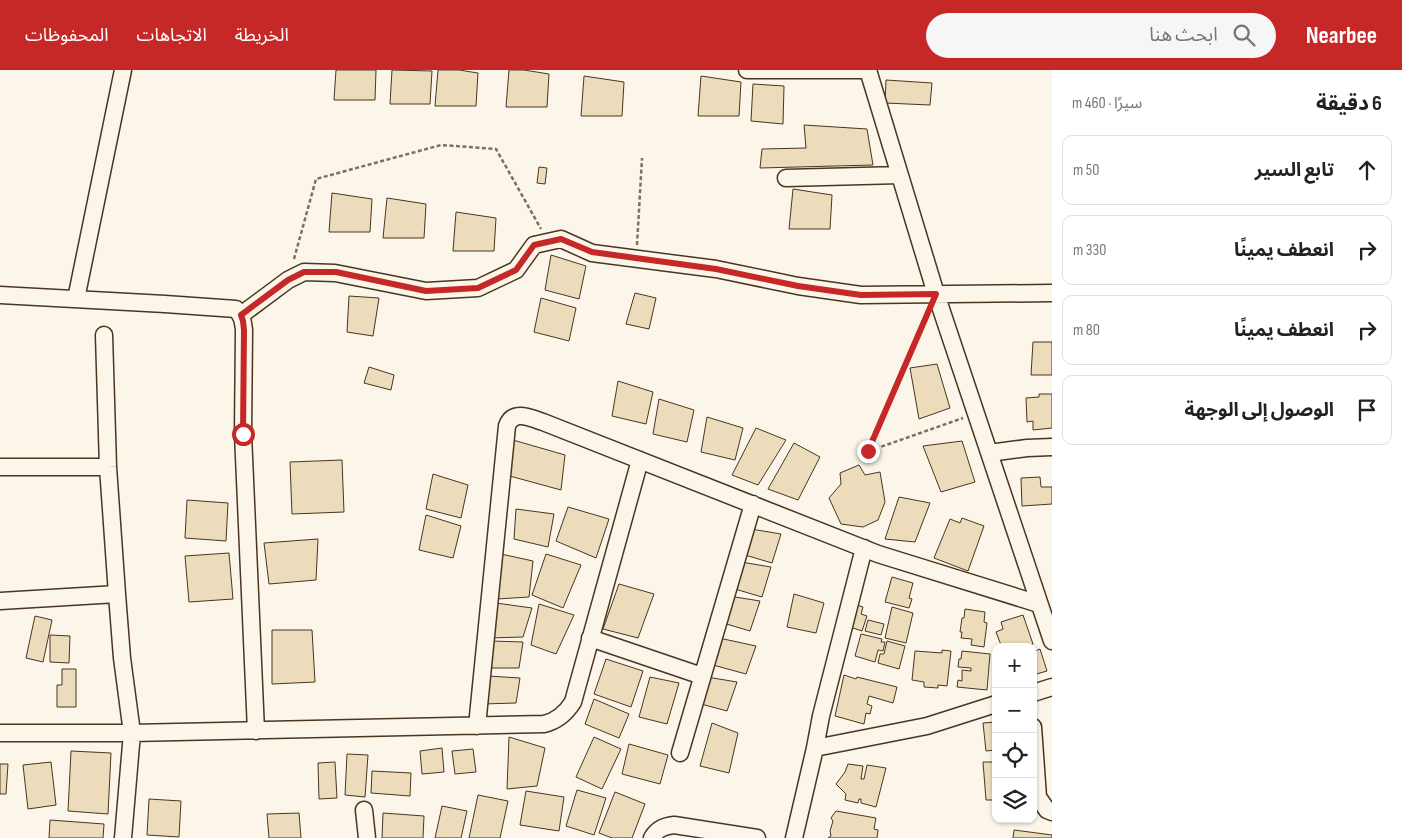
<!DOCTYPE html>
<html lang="ar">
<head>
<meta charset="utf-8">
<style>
  :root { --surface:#fff; --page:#f6f6f6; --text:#222; --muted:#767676; --line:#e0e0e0; --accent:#c62828 }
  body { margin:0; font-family:"Sofia Sans Condensed","Noto Sans Arabic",sans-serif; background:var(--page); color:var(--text); direction:rtl }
  .controls { position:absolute; right:15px; bottom:15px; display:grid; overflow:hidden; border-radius:10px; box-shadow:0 1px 4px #0004 }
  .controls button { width:45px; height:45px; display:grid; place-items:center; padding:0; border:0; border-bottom:1px solid var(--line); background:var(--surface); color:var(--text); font:25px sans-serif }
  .stop { position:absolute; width:15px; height:15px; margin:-11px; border:4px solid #c62828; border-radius:50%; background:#fff }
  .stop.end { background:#c62828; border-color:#fff; box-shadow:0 1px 5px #0008 }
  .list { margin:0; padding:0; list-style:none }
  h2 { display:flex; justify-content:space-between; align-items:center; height:65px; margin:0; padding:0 20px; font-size:21px }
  h2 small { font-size:16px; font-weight:400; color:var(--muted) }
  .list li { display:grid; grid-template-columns:32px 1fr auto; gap:15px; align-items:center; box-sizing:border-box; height:70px; margin:0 10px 10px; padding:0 10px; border:1px solid var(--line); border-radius:10px }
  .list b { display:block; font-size:19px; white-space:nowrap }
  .list em { font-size:16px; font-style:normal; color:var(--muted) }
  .icon { flex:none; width:28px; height:28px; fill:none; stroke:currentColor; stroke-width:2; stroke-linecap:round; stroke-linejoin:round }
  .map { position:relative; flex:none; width:1052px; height:768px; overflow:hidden; direction:ltr }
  header { display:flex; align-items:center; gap:30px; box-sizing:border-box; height:70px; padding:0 25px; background:var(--accent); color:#fff }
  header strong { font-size:24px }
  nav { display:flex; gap:28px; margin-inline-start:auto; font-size:18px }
  .search { width:350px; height:45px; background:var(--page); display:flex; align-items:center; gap:12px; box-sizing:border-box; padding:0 18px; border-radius:28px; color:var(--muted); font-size:19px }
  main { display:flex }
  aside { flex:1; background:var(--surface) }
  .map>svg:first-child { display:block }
  .building { fill:#ecdcbc; stroke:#4a3520 }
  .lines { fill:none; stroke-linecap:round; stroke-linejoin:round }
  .minor-casing { stroke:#4a3520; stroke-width:19 }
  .path { stroke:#7f6f5c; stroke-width:2.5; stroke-dasharray:4 2.5; stroke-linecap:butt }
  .minor { stroke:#fbf6e9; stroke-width:16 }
  .route { stroke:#c62828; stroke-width:6 }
</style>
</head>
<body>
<header>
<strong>Nearbee</strong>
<div class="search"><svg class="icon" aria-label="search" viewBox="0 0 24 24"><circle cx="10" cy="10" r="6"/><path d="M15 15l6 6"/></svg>ابحث هنا</div>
<nav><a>الخريطة</a><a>الاتجاهات</a><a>المحفوظات</a></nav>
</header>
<main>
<aside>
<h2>6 دقيقة<small>سيرًا · 460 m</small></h2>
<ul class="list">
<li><svg class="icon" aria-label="ahead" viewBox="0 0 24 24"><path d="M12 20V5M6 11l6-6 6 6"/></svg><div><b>تابع السير</b></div><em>50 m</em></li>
<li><svg class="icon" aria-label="right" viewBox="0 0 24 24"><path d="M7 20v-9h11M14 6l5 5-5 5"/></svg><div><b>انعطف يمينًا</b></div><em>330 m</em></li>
<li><svg class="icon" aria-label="right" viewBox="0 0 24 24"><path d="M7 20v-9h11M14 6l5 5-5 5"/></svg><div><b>انعطف يمينًا</b></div><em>80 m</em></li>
<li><svg class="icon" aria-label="arrive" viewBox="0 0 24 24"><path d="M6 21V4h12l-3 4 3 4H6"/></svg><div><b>الوصول إلى الوجهة</b></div></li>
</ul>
</aside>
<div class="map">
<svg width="1052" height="768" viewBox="0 0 1052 768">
  <rect width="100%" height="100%" fill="#fbf6e9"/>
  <path class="building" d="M336,0H376L375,30H334Z
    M392,0L432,1L430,34H390Z
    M438,0H459L478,3L476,36H435Z
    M509,0H524L549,4L547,37H506Z
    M584,6L624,12L622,46H581Z
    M701,6L741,12L739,46H698Z
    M886,10L932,13L930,35L885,33Z
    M753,14L784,16L783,54L751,51Z
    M804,55L867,59L873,95L760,98L762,79L806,78Z
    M539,97L547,98L545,114L537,113Z
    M793,119L832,125L830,159H789Z
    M332,123L372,129L370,162H329Z
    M387,128L426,134L424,168H383Z
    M456,142L496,148L494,181H453Z
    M551,185L586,196L579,229L545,220Z
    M635,223L656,228L649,259L626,254Z
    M349,226L379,228L373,266L347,262Z
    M541,228L576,238L569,271L534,262Z
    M1033,272H1052V305H1031Z
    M937,294L950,338L919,349L910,298Z
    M369,297L394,305L391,320L364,313Z
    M618,311L653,322L646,354L612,346Z
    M1039,324H1052V358L1033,360V351L1027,352L1026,328L1039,327Z
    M659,329L694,340L687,372L653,364Z
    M707,347L743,358L735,390L701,382Z
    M756,358L786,370L758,415L732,405Z
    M513,370L565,385L561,420L506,405Z
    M962,371L975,412L941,422L923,376Z
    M794,373L820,387L798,430L768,419Z
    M342,390L344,442L292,444L290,392Z
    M859,395L865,405L880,402L885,432L878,450L863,457L841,454L829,428L841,414L840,403Z
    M433,404L468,415L461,448L426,439Z
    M1040,407L1041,417H1052V434L1022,436L1021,408Z
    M899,427L930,433L915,472L885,469Z
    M187,430L228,433L226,471L185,468Z
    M568,437L609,449L596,488L556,471Z
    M516,439L554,444L548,477L514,469Z
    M426,445L461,456L453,488L419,480Z
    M962,448L984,456L968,501L934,488L950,449L960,453Z
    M751,459L781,464L772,493L745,485Z
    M318,469L316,510L269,514L264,473Z
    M229,483L233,529L189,532L185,486Z
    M501,484L533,491L529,527L497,529Z
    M546,484L581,495L563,538L532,525Z
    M741,492L771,497L762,527L735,519Z
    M892,507L913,513L909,528L912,529L909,538L885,532Z
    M619,514L654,524L638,568L603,559Z
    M794,524L824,533L816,563L787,557Z
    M729,526L760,531L750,561L723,553Z
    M496,533L532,538L523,567L489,568Z
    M539,534L574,545L556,584L531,575Z
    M854,534L863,537L861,544L867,546L862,561L847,556Z
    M892,537L913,543L906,573L885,568Z
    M965,539L985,542L984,552L987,553L984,577L971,575L972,569L961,568L962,562H960L962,548H964Z
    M1023,545L1033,574L1023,577H1005L1004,574L1001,575L996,562L1003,559L1001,552Z
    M35,546L52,550L43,592L26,588Z
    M868,550L884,554L881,565L865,561Z
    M272,560H312L315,612L272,614Z
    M861,564L882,569L881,572H885L883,581L878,580L875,592L855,586Z
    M50,565L70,566L69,593L50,592Z
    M719,568L756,576L746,604L713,595Z
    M491,571L523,572L519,598H487Z
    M887,571L905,576L899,599L878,593L880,584H884Z
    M1040,579L1047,601L1033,605V582Z
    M942,580L951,581L947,616L938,615V618L924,617V612L912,610L915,581L942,583Z
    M962,581L990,584L987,620L957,617L958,610L962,611V600L971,601V598L958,597L959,589H961Z
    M606,589L643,601L631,637L594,624Z
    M62,599H76V637H57V615H62Z
    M844,605L856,609L857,607L897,617L893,633L869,626L867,634L872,636L870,644L866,643L864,654L835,646Z
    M488,606L520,608L516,633L483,634Z
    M650,607L679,613L667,654L639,647Z
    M707,607L737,612L727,641L701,634Z
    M594,629L629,644L619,668L585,654Z
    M996,652V680L986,681L983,653Z
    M712,653L738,663L729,703L700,696Z
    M509,667L545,678L537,716L507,719Z
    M594,667L621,679L602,719L576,707Z
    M629,674L668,685L660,714L622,704Z
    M442,678L444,702L422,704L420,681Z
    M473,679L476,702L455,704L452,681Z
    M71,681L111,683L108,744L68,741Z
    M347,684L368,685L365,727L345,725Z
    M51,692L56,735L28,739L23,695Z
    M335,692L337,728L319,729L318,693Z
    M983,692H996V730H986Z
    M0,694H8L6,724H0Z
    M848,694L863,696L861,709H864L867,695L886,698L876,737L861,733V729H859L858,733L845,730L846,724L836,714L845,702Z
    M372,701L411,703L410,726L371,723Z
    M577,720L606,728L594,765L566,756Z
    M526,721L564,727L559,761L520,755Z
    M615,722L645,734L632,768H612L599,763Z
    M478,725L508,731L500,768H469Z
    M149,729L181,731L179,767L147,765Z
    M442,736L467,741L461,768H435Z
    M836,741L876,748L874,759L878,760L877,768H828L831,766L830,761L833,751L831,748Z
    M299,743L301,768H269L267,744Z
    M383,743L424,746L423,768H382Z
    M50,750L104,754L103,768H49Z
    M1014,760L1052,765V768H1013Z"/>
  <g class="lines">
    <g class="minor-casing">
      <path id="minor" d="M747,0H868
        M868,0L936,224L1052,571
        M786,108L900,105
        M0,225L165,234L236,239C242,246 243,251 244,260L243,364L256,661
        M76,229L123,0
        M241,245L288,210L304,202L335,203L426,221L478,218L516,200L534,175L561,169L592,183L716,199L798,216L861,225L1052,223
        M104,265L108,397L117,524L122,588L132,663L123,768
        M989,383L1027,378L1052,377
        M0,397H108
        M0,531L117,524
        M590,568L702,606
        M1033,623L1052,617
        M477,656L507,356C513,339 531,348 543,352L878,484L1039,534
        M1033,657L1038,727L1047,740L1052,742
        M0,663H132L544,654C557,651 566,643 573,632L640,390
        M815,678L927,656L996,634
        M680,683L753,434
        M364,740L367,768
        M652,768C657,759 664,756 674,755L757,768
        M794,768L815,678L821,646L864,478"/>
    </g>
    <path class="path" d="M637,175L642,88
      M294,189L316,109L441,75L496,79L541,159
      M868,381L927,245
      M869,381L963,348"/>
    <use href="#minor" class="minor"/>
  </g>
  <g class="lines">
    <path class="route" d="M243,364L244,260L243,251L241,245L288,210L304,202H336L426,221L478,218L516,200L534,175L561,169L592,182L716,199L798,216L861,225L936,224L868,381"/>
  </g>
</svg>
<div class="controls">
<button>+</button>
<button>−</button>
<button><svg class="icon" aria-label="locate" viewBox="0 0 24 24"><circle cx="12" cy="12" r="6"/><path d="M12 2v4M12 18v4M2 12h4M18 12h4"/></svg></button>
<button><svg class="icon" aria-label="layers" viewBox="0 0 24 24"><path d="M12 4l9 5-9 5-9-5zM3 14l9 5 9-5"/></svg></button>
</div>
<div class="stop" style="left:243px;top:364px"></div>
<div class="stop end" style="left:868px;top:381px"></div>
</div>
</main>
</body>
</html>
